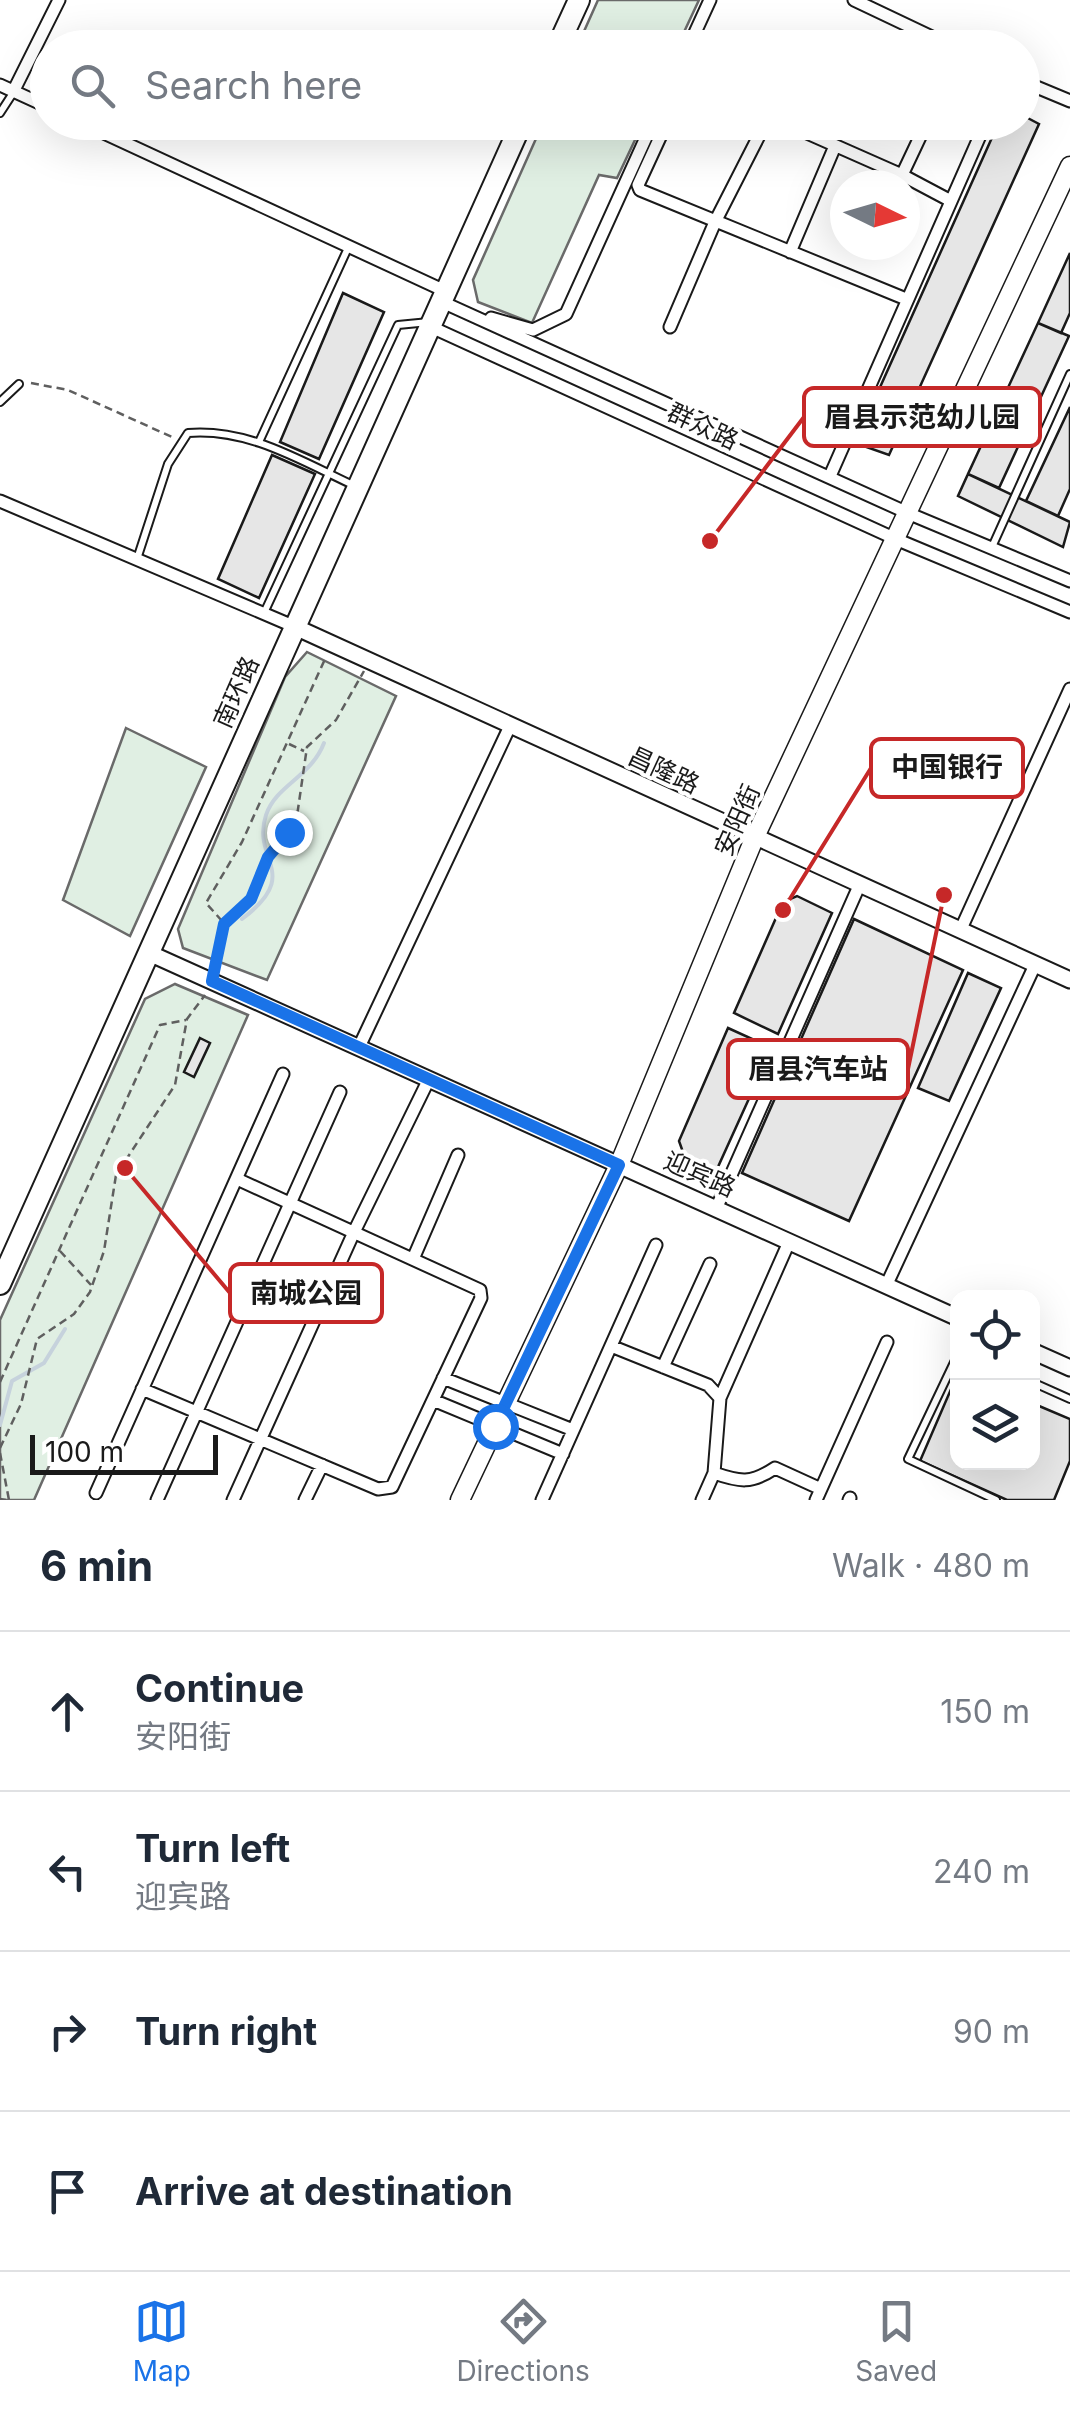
<!DOCTYPE html>
<html lang="en">
<head>
<meta charset="utf-8">
<style>
  :root { --surface:#fff; --page:#f2f2f3; --text:#1f2937; --muted:#747a83; --line:#e0e1e3; --accent:#1a73e8 }
  body { margin:0; font-family:Inter,"Noto Sans SC",sans-serif; background:var(--page); color:var(--text) }
  .controls { position:absolute; right:30px; bottom:30px; display:grid; overflow:hidden; border-radius:20px; box-shadow:0 10px 40px #0002 }
  .controls button { width:90px; height:90px; display:grid; place-items:center; padding:0; border:0; border-bottom:2px solid var(--line); background:var(--surface); color:var(--text); font:50px sans-serif }
  .compass { position:absolute; left:830px; top:170px; width:90px; height:90px; border-radius:50%; background:var(--surface); box-shadow:0 10px 40px #0002; rotate:95deg }
  .scale { position:absolute; left:30px; bottom:25px; width:188px; box-sizing:border-box; padding-left:10px; border:5px solid #1a1a1a; border-top:0; font-size:28px; line-height:35px; white-space:nowrap; color:#1a1a1a; -webkit-text-stroke:8px #fff; paint-order:stroke }
  .stop { position:absolute; width:30px; height:30px; margin:-22px; border:8px solid #1a73e8; border-radius:50%; background:#fff }
  .stop.end { background:#1a73e8; border-color:#fff; box-shadow:0 2px 10px #0008 }
  .list { margin:0; padding:0; list-style:none }
  h2 { display:flex; justify-content:space-between; align-items:center; height:130px; margin:0; padding:0 40px; font-size:42px }
  h2 small { font-size:32px; font-weight:400; color:var(--muted) }
  .list li { display:grid; grid-template-columns:65px 1fr auto; gap:30px; align-items:center; box-sizing:border-box; height:160px; padding:0 40px; border-top:2px solid var(--line) }
  .list b { display:block; font-size:38px; white-space:nowrap }
  .list p { margin:0; font-size:32px; white-space:nowrap; color:var(--muted) }
  .list em { font-size:32px; font-style:normal; color:var(--muted) }
  .icon { flex:none; width:55px; height:55px; fill:none; stroke:currentColor; stroke-width:2; stroke-linecap:round; stroke-linejoin:round }
  .map { position:relative; flex:none; width:1070px; height:1500px; overflow:hidden }
  .search { position:absolute; background:var(--surface); box-shadow:0 10px 40px #0002; left:30px; right:30px; top:30px; height:110px; display:flex; align-items:center; gap:25px; box-sizing:border-box; padding:0 35px; border-radius:55px; color:var(--muted); font-size:38px }
  .sheet { height:770px; background:var(--surface) }
  nav { display:flex; justify-content:space-around; align-items:center; box-sizing:border-box; height:140px; border-top:2px solid var(--line); background:var(--surface); font-size:28px; color:var(--muted) }
  nav a { display:grid; justify-items:center; gap:5px }
  nav .on { color:var(--accent) }
  .map>svg:first-child { display:block }
  .green { fill:#e0efe3; stroke:#6a6a6a; stroke-width:2.5 }
  .lines { fill:none; stroke-linecap:round; stroke-linejoin:round }
  .stream { stroke:#c6d2dc; stroke-width:4 }
  .building { fill:#e6e6e6; stroke:#1a1a1a; stroke-width:2.5 }
  .lane-casing { stroke:#1a1a1a; stroke-width:10 }
  .street-casing { stroke:#1a1a1a; stroke-width:15 }
  .secondary-casing { stroke:#1a1a1a; stroke-width:19 }
  .primary-casing { stroke:#1a1a1a; stroke-width:21 }
  .highway-casing { stroke:#1a1a1a; stroke-width:24 }
  .path { stroke:#5f5f5f; stroke-width:2.5; stroke-dasharray:8 5; stroke-linecap:butt }
  .lane { stroke:#fff; stroke-width:6 }
  .street { stroke:#fff; stroke-width:11 }
  .secondary { stroke:#fff; stroke-width:15 }
  .primary { stroke:#fff; stroke-width:18 }
  .highway { stroke:#fff; stroke-width:20 }
  .route { stroke:#1a73e8; stroke-width:12 }
  .labels { text-anchor:middle; dominant-baseline:central; stroke-width:8; stroke-linejoin:round; paint-order:stroke }
  .street-label { font-size:25px; fill:#1a1a1a; stroke:#fff }
  .leader { fill:none; stroke:#c62828; stroke-width:4 }
  .callout-dot { fill:#c62828; stroke:#fff; stroke-width:4 }
  .callout { fill:#fff; stroke:#c62828; stroke-width:4 }
  .callout-label { font-size:28px; text-anchor:middle; font-weight:bold; fill:#1a1a1a }
</style>
</head>
<body>
<div class="map">
<svg width="1070" height="1500" viewBox="0 0 1070 1500">
  <rect width="100%" height="100%" fill="#fff"/>
  <path class="green" d="M598,0H699L677,47H577Z
    M543,123H643L617,178L599,175L532,323L478,302L473,280Z
    M307,652L396,696L267,980L183,948L178,929L285,677Z
    M126,728L206,767L130,936L63,900Z
    M175,984L248,1015L34,1500H0V1320L145,999Z"/>
  <g class="lines">
    <path class="stream" d="M242,919C303,873 251,861 266,815C276,785 311,777 324,743
      M0,1425L12,1381L44,1363L65,1329"/>
  </g>
  <path class="building" d="M1022,115L1039,124L889,455L855,443L999,122H1022Z
    M1070,253V313L1061,333L1038,323Z
    M343,293L384,312L319,459L280,442Z
    M1038,323L1069,336L999,488L968,474Z
    M1070,407V489L1058,516L1026,501Z
    M272,455L315,474L259,598L218,579Z
    M968,474L1070,522L1063,547L958,496Z
    M797,896L832,913L778,1034L734,1013L783,902Z
    M854,919L963,970L849,1221L742,1173Z
    M968,973L1001,988L949,1101L918,1088Z
    M728,1028L772,1048L717,1169L684,1155L679,1141Z
    M200,1038L210,1043L194,1077L184,1072Z
    M958,1373V1462H1032V1403L1070,1419V1461L1054,1500H1007L920,1461Z"/>
  <g class="lines">
    <g class="lane-casing">
      <path id="lane" d="M0,113L13,93
        M0,402L19,384
        M259,442L348,248
        M992,547L1070,374
        M137,559L168,464L188,433C249,428 301,461 355,486
        M264,613L398,325L429,322
        M958,1354L908,1459L996,1500
        M1032,1382L1070,1399"/>
    </g>
    <g class="street-casing">
      <path id="street" d="M854,0L955,48
        M688,48L710,0
        M1022,81L1070,101
        M0,85L48,107
        M13,92L59,0
        M80,122L445,291
        M667,122L638,185L640,190L906,299
        M782,122L902,175L951,201
        M902,175L927,122
        M790,252L835,146
        M440,301L910,514L1070,581
        M491,318L533,330L566,314L653,122
        M429,326L898,540L1070,612
        M670,327L715,222L766,122
        M830,476L986,122
        M0,501L293,626
        M960,931L1070,689
        M359,1047L510,726
        M716,1209L859,886
        M413,1259L458,1155
        M886,1286L1035,965
        M611,1346L708,1385L720,1398L714,1473L702,1500
        M663,1367L710,1264
        M443,1378L573,1430
        M142,1389L378,1489L392,1487L481,1298L480,1290L237,1179
        M720,1398L789,1242
        M433,1400L563,1454
        M714,1473C740,1482 751,1484 775,1468L821,1489
        M96,1493L283,1074
        M157,1500L340,1092
        M233,1500L354,1232L429,1079
        M305,1500L322,1465
        M542,1500L656,1245
        M816,1500L887,1342
        M849,1500L850,1498"/>
    </g>
    <g class="secondary-casing">
      <path id="secondary" d="M293,626L1070,980
        M149,953L958,1318
        M1032,1351L1070,1368"/>
    </g>
    <g class="primary-casing">
      <path id="primary" d="M460,1500L619,1165L754,839L1070,166"/>
    </g>
    <g class="highway-casing">
      <path id="highway" d="M557,48L579,0
        M0,1284L522,122"/>
    </g>
    <path class="path" d="M31,383L68,390L172,437
      M289,744L304,751
      M222,921L206,903L242,842L325,659
      M216,969L224,923L260,886L268,857L297,816L307,747L336,720L364,671
      M60,1251L91,1285
      M0,1382L160,1025L186,1020
      M0,1448L21,1404L37,1339L74,1314L90,1292L104,1251L116,1175L175,1085L187,1019L205,995
      M0,1453L9,1500
      M0,1499L6,1500"/>
    <use href="#lane" class="lane"/>
    <use href="#street" class="street"/>
    <use href="#secondary" class="secondary"/>
    <use href="#primary" class="primary"/>
    <use href="#highway" class="highway"/>
  </g>
  <g class="lines">
    <path class="route" d="M289,832L268,857L251,899L224,924L212,981L619,1165L495,1426"/>
  </g>
  <g class="labels">
    <g class="street-label">
      <text transform="translate(703 426) rotate(25)">群众路</text>
      <text transform="translate(236 692) rotate(-66)">南环路</text>
      <text transform="translate(664 770) rotate(25)">昌隆路</text>
      <text transform="translate(737 820) rotate(-66)">安阳街</text>
      <text transform="translate(700 1174) rotate(24)">迎宾路</text>
    </g>
  </g>
  <path class="leader" d="M710 541L804 417M783 910L871 768M944 895L908 1069M125 1168L230 1293"/>
  <g class="callout-dot">
    <circle cx="710" cy="541" r="10"/>
    <circle cx="783" cy="910" r="10"/>
    <circle cx="944" cy="895" r="10"/>
    <circle cx="125" cy="1168" r="10"/>
  </g>
  <g class="callout">
    <rect x="804" y="388" width="236" height="58" rx="10"/>
    <rect x="871" y="739" width="152" height="58" rx="10"/>
    <rect x="728" y="1040" width="180" height="58" rx="10"/>
    <rect x="230" y="1264" width="152" height="58" rx="10"/>
  </g>
  <g class="callout-label">
    <text x="922" y="427">眉县示范幼儿园</text>
    <text x="947" y="777">中国银行</text>
    <text x="818" y="1079">眉县汽车站</text>
    <text x="306" y="1303">南城公园</text>
  </g>
</svg>
<div class="controls">
<button><svg class="icon" aria-label="locate" viewBox="0 0 24 24"><circle cx="12" cy="12" r="6"/><path d="M12 2v4M12 18v4M2 12h4M18 12h4"/></svg></button>
<button><svg class="icon" aria-label="layers" viewBox="0 0 24 24"><path d="M12 4l9 5-9 5-9-5zM3 14l9 5 9-5"/></svg></button>
</div>
<svg class="compass" viewBox="-18 -18 36 36"><path d="M0-13l5 13h-10z" fill="#e53935"/><path d="M0 13l5-13h-10z" fill="#747a83"/></svg>
<div class="scale">100 m</div>
<div class="stop" style="left:495px;top:1426px"></div>
<div class="stop end" style="left:289px;top:832px"></div>
<div class="search"><svg class="icon" aria-label="search" viewBox="0 0 24 24"><circle cx="10" cy="10" r="6"/><path d="M15 15l6 6"/></svg>Search here</div>
</div>
<section class="sheet">
<h2>6 min<small>Walk · 480 m</small></h2>
<ul class="list">
<li><svg class="icon" aria-label="ahead" viewBox="0 0 24 24"><path d="M12 20V5M6 11l6-6 6 6"/></svg><div><b>Continue</b><p>安阳街</p></div><em>150 m</em></li>
<li><svg class="icon" aria-label="left" viewBox="0 0 24 24"><path d="M17 20v-9H6M10 6l-5 5 5 5"/></svg><div><b>Turn left</b><p>迎宾路</p></div><em>240 m</em></li>
<li><svg class="icon" aria-label="right" viewBox="0 0 24 24"><path d="M7 20v-9h11M14 6l5 5-5 5"/></svg><div><b>Turn right</b></div><em>90 m</em></li>
<li><svg class="icon" aria-label="arrive" viewBox="0 0 24 24"><path d="M6 21V4h12l-3 4 3 4H6"/></svg><div><b>Arrive at destination</b></div></li>
</ul>
</section>
<nav>
<a class="on"><svg class="icon" aria-label="map" viewBox="0 0 24 24"><path d="M3 6l6-2 6 2 6-2v14l-6 2-6-2-6 2zM9 4v14M15 6v14"/></svg>Map</a>
<a><svg class="icon" aria-label="directions" viewBox="0 0 24 24"><path d="M12 3l9 9-9 9-9-9zM9 14v-3h6M13 9l2 2-2 2"/></svg>Directions</a>
<a><svg class="icon" aria-label="saved" viewBox="0 0 24 24"><path d="M7 4h10v16l-5-4-5 4z"/></svg>Saved</a>
</nav>
</body>
</html>
